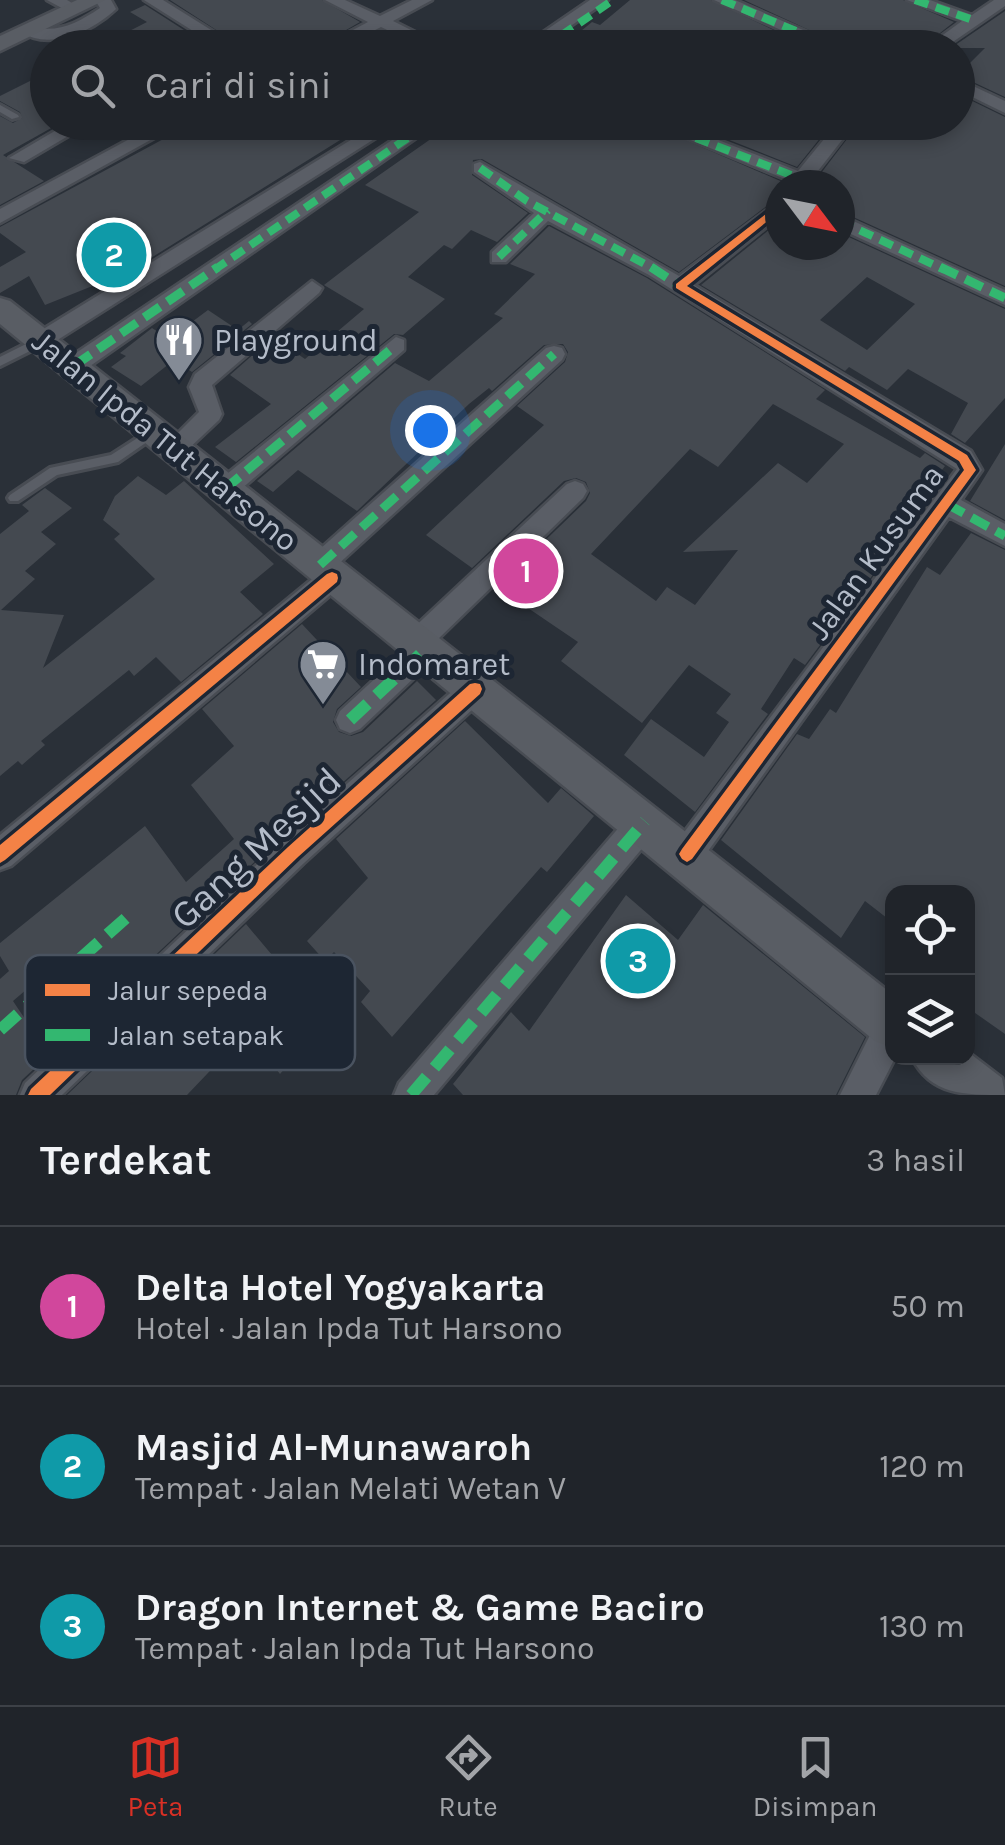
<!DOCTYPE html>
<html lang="id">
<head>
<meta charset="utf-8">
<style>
  :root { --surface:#20242a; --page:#2d3036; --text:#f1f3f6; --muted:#a2a4a8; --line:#3d4147; --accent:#d93025 }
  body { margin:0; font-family:Karla,sans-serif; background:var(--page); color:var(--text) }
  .controls { position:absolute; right:30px; bottom:30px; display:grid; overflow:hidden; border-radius:20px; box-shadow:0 5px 15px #0003 }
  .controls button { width:90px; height:90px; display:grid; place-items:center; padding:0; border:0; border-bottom:2px solid var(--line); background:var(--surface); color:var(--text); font:50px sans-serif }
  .compass { position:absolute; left:765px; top:170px; width:90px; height:90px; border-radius:50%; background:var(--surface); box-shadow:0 5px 15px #0003; rotate:122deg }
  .you { position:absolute; left:430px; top:430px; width:35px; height:35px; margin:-25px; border:8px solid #fff; border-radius:50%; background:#1a73e8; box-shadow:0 0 0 15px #1a73e833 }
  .badge { display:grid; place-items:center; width:65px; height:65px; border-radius:50%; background:var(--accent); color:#fff; font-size:32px; font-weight:700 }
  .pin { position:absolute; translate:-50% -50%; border:5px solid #fff; box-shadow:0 2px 10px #0006 }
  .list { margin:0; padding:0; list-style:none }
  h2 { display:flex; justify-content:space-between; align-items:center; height:130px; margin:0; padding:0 40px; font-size:42px }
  h2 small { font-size:32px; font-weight:400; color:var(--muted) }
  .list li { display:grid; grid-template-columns:65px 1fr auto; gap:30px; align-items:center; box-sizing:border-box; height:160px; padding:0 40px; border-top:2px solid var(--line) }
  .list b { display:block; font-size:38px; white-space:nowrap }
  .list p { margin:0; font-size:32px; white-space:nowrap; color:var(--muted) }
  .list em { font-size:32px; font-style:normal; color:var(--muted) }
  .icon { flex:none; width:55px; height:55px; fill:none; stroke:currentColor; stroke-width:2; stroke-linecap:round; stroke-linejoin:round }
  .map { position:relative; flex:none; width:1005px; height:1095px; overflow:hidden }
  .search { position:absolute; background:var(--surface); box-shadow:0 5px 15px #0003; left:30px; right:30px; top:30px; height:110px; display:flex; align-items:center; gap:25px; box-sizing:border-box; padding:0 35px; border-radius:55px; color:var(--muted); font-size:38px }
  .sheet { height:610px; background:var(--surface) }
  nav { display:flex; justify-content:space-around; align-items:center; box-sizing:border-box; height:140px; border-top:2px solid var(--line); background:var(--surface); font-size:28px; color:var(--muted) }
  nav a { display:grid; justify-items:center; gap:5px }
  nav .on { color:var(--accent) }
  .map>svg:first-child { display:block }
  .building { fill:#444950; fill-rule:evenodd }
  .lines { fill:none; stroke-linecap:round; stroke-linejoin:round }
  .lane-casing { stroke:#484c53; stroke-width:6 }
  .street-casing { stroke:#484c53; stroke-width:5 }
  .secondary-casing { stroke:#484c53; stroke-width:5 }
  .lane { fill:#5a5e66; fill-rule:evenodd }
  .street { fill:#5a5e66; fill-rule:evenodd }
  .secondary { fill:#595d64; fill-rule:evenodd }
  .quiet-far2 { stroke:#33b770; stroke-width:8; stroke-dasharray:14 8; stroke-linecap:butt }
  .quiet-far1 { stroke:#33b770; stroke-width:9; stroke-dasharray:19 9; stroke-linecap:butt }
  .quiet { stroke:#33b770; stroke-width:12; stroke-dasharray:24 12; stroke-linecap:butt }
  .cycleway-casing { stroke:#1d2633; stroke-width:7 }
  .cycleway { fill:#f48246; fill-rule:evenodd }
  .labels { text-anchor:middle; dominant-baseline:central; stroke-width:10; stroke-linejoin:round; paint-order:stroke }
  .poi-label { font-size:32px; fill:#b4bcc9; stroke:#1d2633; text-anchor:start }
  .street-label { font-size:32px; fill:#b4bcc9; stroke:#1d2633 }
  .near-street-label { font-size:38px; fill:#b4bcc9; stroke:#1d2633 }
  .key { fill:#1d2633; stroke:#4a5360; stroke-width:2.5 }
  .key-label { font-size:28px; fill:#b4bcc9 }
</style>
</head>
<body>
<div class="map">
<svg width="1005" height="1095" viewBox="0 0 1005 1095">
  <rect width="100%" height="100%" fill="#2a3038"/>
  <path class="building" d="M170,0H322L360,22L315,48H244Z
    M630,0H711L811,48H560L592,22L600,25Z
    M744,0H903L954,22L921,48H848Z
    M145,5L212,48H96L147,22L130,12Z
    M1005,11V97L958,75L985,48H951Z
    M381,31L403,42L414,48H349Z
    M48,72V108L42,111L48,122H62L3,155L44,181L0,205V116L13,123L22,118L20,112L0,101V96Z
    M958,94L1005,117V286L840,211V185H812L860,122H958Z
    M195,122H369L130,271L45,305L29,276L0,293V267L26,252L0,233V227Z
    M455,122H644L785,183L780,185V196L679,272L482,159L473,160L472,175L528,213L497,242L471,230L452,249L444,245L408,277L445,299L403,335L394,334L236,462L215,447L271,404L230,375L273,337L305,359L364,309L324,285L419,212L365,185Z
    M684,122H833L797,167Z
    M780,221V245H840V233L1005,309V398L965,443L951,434L968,403L908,369L887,390L849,367L845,371L701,285ZM867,277L915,304L867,350L820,320Z
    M549,226L647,278L825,390L816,399L920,458L925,453L945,466L902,523L907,525L896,544L805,665L794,658L761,709L768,714L695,812L624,755L651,719L704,757L729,722L716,713L731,694L689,665L642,723L561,661L578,642L497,587L586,501L590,493L586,482L576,478L564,481L472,568L426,535L544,425L517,406L565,362L568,352L563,344L544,345L492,391L489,388L469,404L357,511L298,470L273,492L257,481L395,363L429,381L503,318L494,314L535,274L510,264ZM773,404L844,444L807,483L778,463L683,552L738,550L695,605L667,587L656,601L591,554L690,449L718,467Z
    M208,310L238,330L249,321L252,324L192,372L174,360L141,386L111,367L126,356L120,353L152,328L169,339Z
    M1005,444V520L970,501Z
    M138,476L166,495L184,481L274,564L240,592L263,614L181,682L156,657L134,676L129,670L41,741L45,745L22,765L18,761L0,776V534L29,511L22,505L45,488L72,508L41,532L56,544L25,571L35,579L1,610L64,615L43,668L155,579L114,539L120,534L103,520L115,496Z
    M971,533L1005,550V1034L968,1008V892H892V922L865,901L841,938L721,840L797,734L809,739L830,709L836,713L927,567L940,575Z
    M302,624L361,687L337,709L333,722L339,732L351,736L363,732L417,681L436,700L280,838L95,1012L62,959L13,1001L49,1055L22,1080L16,1095H0V979L9,971L0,956V943L145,826L186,882L234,839L191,785L234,746L202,709Z
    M465,721L548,803L561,788L594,816L547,872L541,867L392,1037L361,1002L370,991L334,952L325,961L307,941L368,878L336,839Z
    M626,895L678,940L703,905L865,1037L836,1095H463L453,1084L511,1012L529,1031Z
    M246,924L293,980L286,988L320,1028L280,1074L247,1032L187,1095H67Z"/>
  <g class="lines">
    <g class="lane-casing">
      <path id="lane" d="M0,105L18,115L19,117L12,119L0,112Z
        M40,337L45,341L44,344L0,366V357Z
        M153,428L159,432L157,435L118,462L57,475L18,501H10L8,498L10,495L50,468L111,455Z"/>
    </g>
    <g class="street-casing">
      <path id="street" d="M47,0H67L82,9L69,12Z
        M95,0H111L116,9C93,31 49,52 20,31L28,26C57,34 76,24 100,8Z
        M144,0H163L240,48H220Z
        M325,0H345L380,16L412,0H432L393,21L447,48H425L381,27L340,48H319L368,22Z
        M590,0H608L539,48H520Z
        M714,0H735L844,48H821Z
        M907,0H930L972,15L994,0H1005V6L944,48H925L962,21Z
        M958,79L1005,101V113L958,90Z
        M70,122H92L24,162L9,158Z
        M161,122H183L0,223V209Z
        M380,122H401L48,346H32V336Z
        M419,122H439L83,371H67L64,365L67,359Z
        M647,122H672L798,171L838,122H856L807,185H788L790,181Z
        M480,162L679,276L780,200V216L694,285L971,451L982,470L961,500L1005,524V546L949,517L698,865L687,869L676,865L672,854L676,843L957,469L649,275L548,221L506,262H492V252L534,213L474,172V164Z
        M840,215L1005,290V305L840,229Z
        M312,281L322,288L319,293L212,385L222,414L219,420L183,454H167L163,448L199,412L189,387L195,374Z
        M396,337L404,340V350L233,496H217L213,489L217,482Z
        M554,346L562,348L565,354L562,360L334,568L345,578L341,586L11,866L0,870V835L317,575L307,565L311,557L546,348Z
        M575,481L583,484L587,491L583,498L436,641L439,649L435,658L360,729L350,733L340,729L336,720L340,711L407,649L404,642L408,633L567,484Z
        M475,676L485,680L489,689L485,698L304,863L62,1095H20L25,1083L282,841L465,680Z
        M645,806L656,810L660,821L656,832L434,1095H394L399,1083L634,810Z
        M892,1010L895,1058L876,1095H840L880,1015Z"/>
    </g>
    <g class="secondary-casing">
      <path id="secondary" d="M77,0H105L0,51V36Z
        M0,298L10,301L892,994V1047L875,1041L0,324Z
        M968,1052L1002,1078L1005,1095C964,1095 931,1095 912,1058H968Z"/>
    </g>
    <use href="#lane" class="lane"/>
    <use href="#street" class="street"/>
    <use href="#secondary" class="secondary"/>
    <path class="quiet-far2" d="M722,0L836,48
      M915,0L976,21
      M543,48L613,0
      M655,122L801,179
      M480,168L527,201L656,270
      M840,221L945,270
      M499,257L548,210
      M214,270L431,122"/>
    <path class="quiet-far1" d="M651,267L680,286
      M940,267L1005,298
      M75,365L218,267
      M225,489L396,345
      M947,504L1005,536
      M320,565L554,354"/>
    <path class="quiet" d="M350,720L426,649
      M0,1030L126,918
      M411,1095L645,821"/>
    <g class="cycleway-casing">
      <path id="cycleway" d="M780,203V211L687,286L967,455L976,470L692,859L687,862L682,859L679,854L682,849L964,470L959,461L676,288V284Z
        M332,572L337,574L338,578L337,582L5,860L0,863V845L327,574Z
        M475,683L480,684L482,689L480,694L298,857L50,1095H28L31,1089L288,847L470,684Z"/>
    </g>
    <use href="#cycleway" class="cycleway"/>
  </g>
  <defs>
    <g id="restaurant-pin" transform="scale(2.5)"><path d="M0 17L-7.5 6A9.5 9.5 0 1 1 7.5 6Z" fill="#848b96" stroke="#1d2633"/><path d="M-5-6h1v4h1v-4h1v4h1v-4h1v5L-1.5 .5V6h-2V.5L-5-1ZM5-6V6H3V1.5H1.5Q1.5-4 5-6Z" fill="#fff"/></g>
    <g id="supermarket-pin" transform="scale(2.5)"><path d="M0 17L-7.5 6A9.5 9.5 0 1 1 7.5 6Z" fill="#848b96" stroke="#1d2633"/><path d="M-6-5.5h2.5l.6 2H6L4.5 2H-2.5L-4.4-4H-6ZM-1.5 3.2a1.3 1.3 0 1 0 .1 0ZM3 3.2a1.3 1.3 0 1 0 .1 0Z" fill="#fff"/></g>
  </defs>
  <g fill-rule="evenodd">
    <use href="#restaurant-pin" x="179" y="340"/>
    <use href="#supermarket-pin" x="323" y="664"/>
  </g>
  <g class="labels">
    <g class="poi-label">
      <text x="214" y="340">Playground</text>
      <text x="358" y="664">Indomaret</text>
    </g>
    <g class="street-label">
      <text transform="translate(165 441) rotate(39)">Jalan Ipda Tut Harsono</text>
      <text transform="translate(876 552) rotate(-54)">Jalan Kusuma</text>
    </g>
    <g class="near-street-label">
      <text transform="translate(256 848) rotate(-43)">Gang Mesjid</text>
    </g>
  </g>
  <rect x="25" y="955" width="330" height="115" rx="15" class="key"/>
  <rect x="45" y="984" width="45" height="12" fill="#f48246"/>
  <rect x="45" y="1029" width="45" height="12" fill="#33b770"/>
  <g class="key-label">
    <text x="108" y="1000">Jalur sepeda</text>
    <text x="108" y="1045">Jalan setapak</text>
  </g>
</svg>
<div class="controls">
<button><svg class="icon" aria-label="locate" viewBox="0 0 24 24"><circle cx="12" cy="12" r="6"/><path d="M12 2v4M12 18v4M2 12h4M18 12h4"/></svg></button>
<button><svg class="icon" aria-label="layers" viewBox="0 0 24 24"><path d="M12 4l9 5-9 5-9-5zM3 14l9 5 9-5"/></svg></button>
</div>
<svg class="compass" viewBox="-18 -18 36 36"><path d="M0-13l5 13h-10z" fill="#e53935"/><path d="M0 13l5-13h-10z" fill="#a2a4a8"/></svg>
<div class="you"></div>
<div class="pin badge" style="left:526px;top:571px;background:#d1479c">1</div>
<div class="pin badge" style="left:114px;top:255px;background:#0f9aa8">2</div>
<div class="pin badge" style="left:638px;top:961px;background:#0f9aa8">3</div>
<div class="search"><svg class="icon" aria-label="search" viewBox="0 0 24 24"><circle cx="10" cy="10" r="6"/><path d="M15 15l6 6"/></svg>Cari di sini</div>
</div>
<section class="sheet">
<h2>Terdekat<small>3 hasil</small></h2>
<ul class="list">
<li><span class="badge" style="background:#d1479c">1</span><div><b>Delta Hotel Yogyakarta</b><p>Hotel · Jalan Ipda Tut Harsono</p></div><em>50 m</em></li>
<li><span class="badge" style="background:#0f9aa8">2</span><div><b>Masjid Al-Munawaroh</b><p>Tempat · Jalan Melati Wetan V</p></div><em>120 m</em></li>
<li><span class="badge" style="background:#0f9aa8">3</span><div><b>Dragon Internet &amp; Game Baciro</b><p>Tempat · Jalan Ipda Tut Harsono</p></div><em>130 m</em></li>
</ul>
</section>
<nav>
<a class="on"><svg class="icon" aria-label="map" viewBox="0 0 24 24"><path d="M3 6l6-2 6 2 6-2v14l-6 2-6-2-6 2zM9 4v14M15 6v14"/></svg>Peta</a>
<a><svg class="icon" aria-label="directions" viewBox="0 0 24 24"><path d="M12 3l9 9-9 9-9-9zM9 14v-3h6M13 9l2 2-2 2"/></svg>Rute</a>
<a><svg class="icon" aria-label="saved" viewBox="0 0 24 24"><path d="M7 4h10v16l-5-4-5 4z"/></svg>Disimpan</a>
</nav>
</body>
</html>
